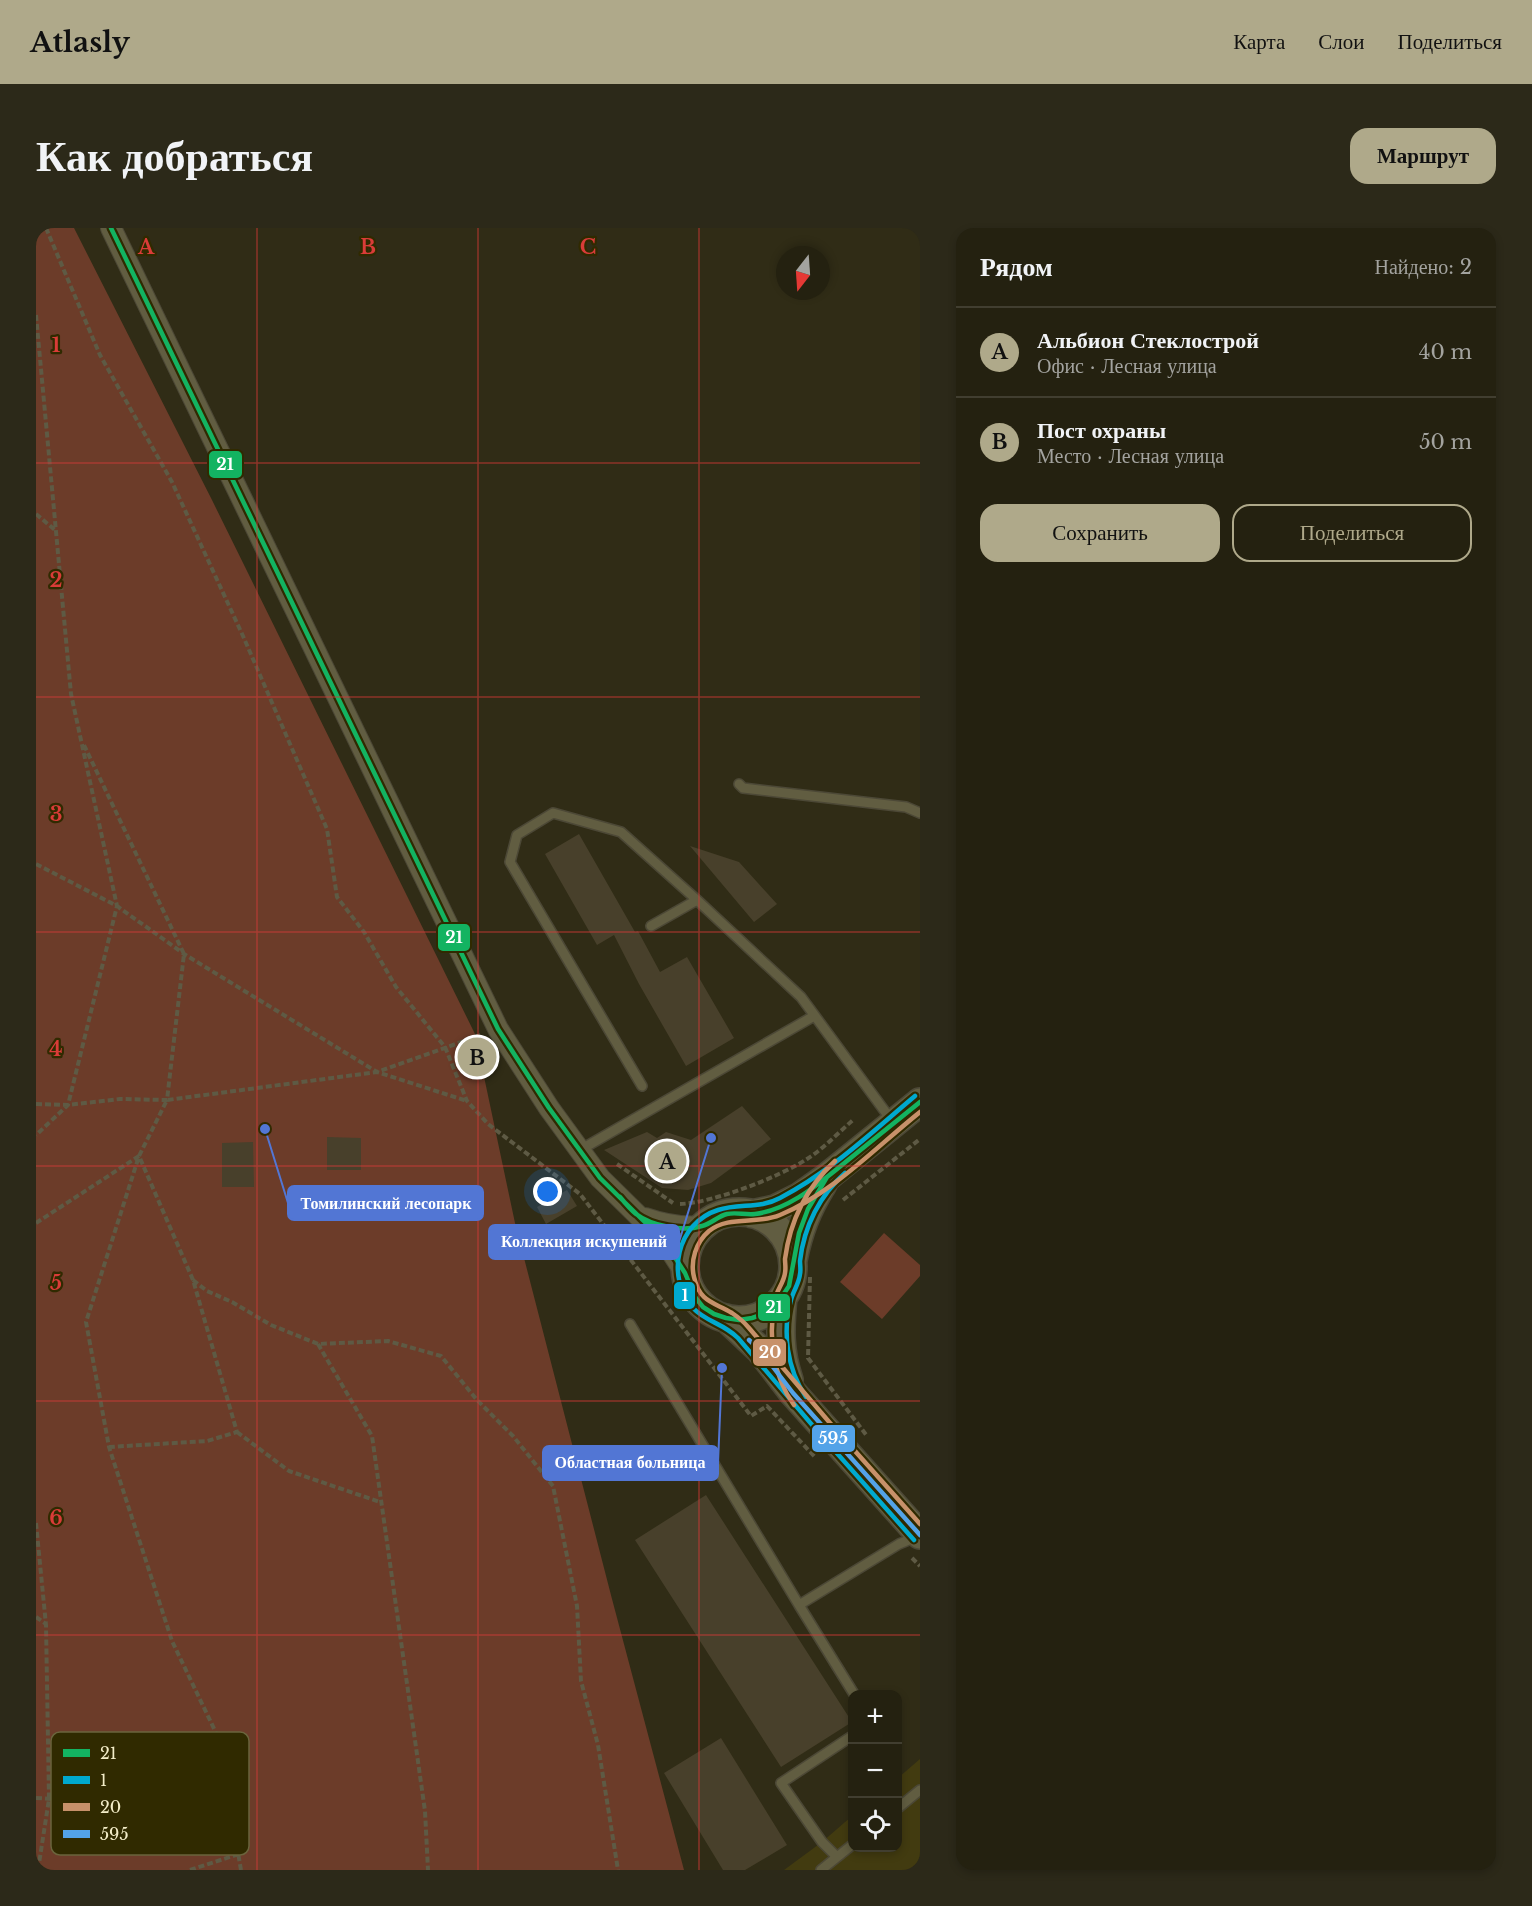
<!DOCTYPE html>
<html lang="ru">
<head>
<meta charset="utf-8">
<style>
  :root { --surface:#242110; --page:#2c2919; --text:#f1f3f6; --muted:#a3a39f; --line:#413e30; --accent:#afa98a }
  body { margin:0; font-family:"Libre Baskerville",serif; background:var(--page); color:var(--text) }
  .controls { position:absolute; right:18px; bottom:18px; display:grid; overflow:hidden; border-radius:12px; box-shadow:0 3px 9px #0003 }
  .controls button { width:54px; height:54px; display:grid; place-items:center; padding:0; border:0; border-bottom:2px solid var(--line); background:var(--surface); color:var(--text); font:30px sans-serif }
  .compass { position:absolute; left:740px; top:18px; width:54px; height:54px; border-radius:50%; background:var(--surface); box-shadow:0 3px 9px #0003; rotate:197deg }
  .you { position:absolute; left:512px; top:964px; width:21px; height:21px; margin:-15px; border:4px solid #fff; border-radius:50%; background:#1a73e8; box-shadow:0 0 0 9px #1a73e833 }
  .badge { display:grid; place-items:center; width:39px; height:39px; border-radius:50%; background:var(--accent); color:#111; font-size:20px; font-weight:700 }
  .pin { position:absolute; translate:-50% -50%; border:3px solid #fff; box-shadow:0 2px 6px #0006 }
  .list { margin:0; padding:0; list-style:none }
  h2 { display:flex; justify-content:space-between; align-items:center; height:78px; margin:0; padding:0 24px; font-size:26px }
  h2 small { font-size:20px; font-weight:400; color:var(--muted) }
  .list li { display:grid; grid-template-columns:39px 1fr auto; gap:18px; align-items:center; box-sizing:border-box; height:90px; padding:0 24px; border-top:2px solid var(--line) }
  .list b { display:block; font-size:22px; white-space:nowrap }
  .list p { margin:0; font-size:20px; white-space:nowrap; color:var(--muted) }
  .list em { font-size:20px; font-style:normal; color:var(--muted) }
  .actions { display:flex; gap:12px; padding:18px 24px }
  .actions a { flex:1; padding:14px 0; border:2px solid var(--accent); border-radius:18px; text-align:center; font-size:21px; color:var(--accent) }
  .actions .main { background:var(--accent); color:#111 }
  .icon { flex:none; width:33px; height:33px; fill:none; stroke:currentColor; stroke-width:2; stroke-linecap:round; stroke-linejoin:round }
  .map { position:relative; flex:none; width:884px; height:1642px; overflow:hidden; border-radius:18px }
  header { display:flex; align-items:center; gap:36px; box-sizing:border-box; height:84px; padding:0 30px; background:var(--accent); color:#111 }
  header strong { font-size:28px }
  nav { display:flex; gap:33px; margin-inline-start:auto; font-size:21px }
  .intro { display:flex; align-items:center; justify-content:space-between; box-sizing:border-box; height:144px; padding:0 36px }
  h1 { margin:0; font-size:42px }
  .button { padding:15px 27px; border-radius:18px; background:var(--accent); color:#111; font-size:21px; font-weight:700 }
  main { display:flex; gap:36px; padding:0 36px }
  aside { flex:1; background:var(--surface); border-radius:18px; box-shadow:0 3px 9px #0003 }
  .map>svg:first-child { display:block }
  .built { fill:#423b10 }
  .green { fill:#6c3c29 }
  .building { fill:#48402b }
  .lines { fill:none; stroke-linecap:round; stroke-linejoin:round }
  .service-casing { stroke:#4c4836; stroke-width:12 }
  .minor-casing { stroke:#4c4836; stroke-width:22 }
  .secondary-casing { stroke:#4c4836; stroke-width:30 }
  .path { stroke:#5e5a44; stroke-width:4; stroke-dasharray:6 3; stroke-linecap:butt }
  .service { stroke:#615d41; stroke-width:9 }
  .minor { stroke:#615d41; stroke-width:20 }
  .secondary { stroke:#615d41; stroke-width:27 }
  .bus-1-casing { stroke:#302a00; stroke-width:9 }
  .bus-2-casing { stroke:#302a00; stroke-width:9 }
  .bus-3-casing { stroke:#302a00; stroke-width:9 }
  .bus-4-casing { stroke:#302a00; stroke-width:9 }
  .bus-1 { stroke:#13b361; stroke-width:4.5 }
  .bus-2 { stroke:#00a9ce; stroke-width:4.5 }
  .bus-3 { stroke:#c7916a; stroke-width:4.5 }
  .bus-4 { stroke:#53a3e8; stroke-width:4.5 }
  .grid { fill:none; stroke:#d93c38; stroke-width:1.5; stroke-opacity:0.55 }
  .key { fill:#302a00; stroke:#6a643c; stroke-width:1.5 }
  .key-label { font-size:16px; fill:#f3edc8 }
  .grid-label { font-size:20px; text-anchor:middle; font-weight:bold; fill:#d93c38; stroke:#302a00; stroke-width:4.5; stroke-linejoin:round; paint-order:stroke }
  .leader { fill:none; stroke:#5276d4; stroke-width:2 }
  .callout-dot { fill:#5276d4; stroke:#302a00; stroke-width:2 }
  .callout { fill:#5276d4; stroke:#5276d4; stroke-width:2 }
  .callout-label { font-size:16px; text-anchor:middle; font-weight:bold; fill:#fff }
  .line-badge { stroke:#302a00; stroke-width:2 }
  .badge-label { font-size:16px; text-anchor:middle; font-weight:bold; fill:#fff }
</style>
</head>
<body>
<header>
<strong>Atlasly</strong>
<nav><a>Карта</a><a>Слои</a><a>Поделиться</a></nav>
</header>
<div class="intro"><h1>Как добраться</h1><a class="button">Маршрут</a></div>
<main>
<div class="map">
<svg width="884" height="1642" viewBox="0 0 884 1642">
  <rect width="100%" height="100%" fill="#302c16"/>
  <path class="built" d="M884,1531V1642H748L786,1614L816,1588V1620H862V1550Z"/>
  <path class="green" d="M0,0H38L175,270L439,806L479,995L576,1371L648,1642H0Z
    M848,1005L884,1037V1048L846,1091L804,1054Z"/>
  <path class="building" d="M543,606L599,704L602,703L624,744L651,729L698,810L650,838L603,756L578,707L561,717L509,626Z
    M654,618L703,634L741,676L718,694Z
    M706,878L735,911L675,955L652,962L626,960L568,922L611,904L621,910L630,904L655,912Z
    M291,909L325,910V942H291Z
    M217,914L218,959H186V915Z
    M531,962L541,978L510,996L501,979Z
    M670,1267L816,1494L745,1539L599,1312Z
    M685,1510L751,1617L709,1642H687L628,1545Z"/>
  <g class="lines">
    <g class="service-casing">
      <path id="service" d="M703,556L707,560L870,579L884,585
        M615,698L661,672L765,769L856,893
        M606,858L474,634L481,607L517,585L585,604L661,672
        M544,922L778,788
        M594,1096L763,1377L863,1316L882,1308
        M763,1377L818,1466
        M862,1580L884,1562
        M801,1629L786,1614L745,1555L816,1508
        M785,1642L816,1617"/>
    </g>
    <g class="minor-casing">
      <path id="minor" d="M75,0L462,801L513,880L564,950L629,1014L649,1045
        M609,990C629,997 646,1000 667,998"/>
    </g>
    <g class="secondary-casing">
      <path id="secondary" d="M649 1038a54 54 0 1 1 108 0a54 54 0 1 1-108 0Z
        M716,986L739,981L763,969L791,949L884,874
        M757,1032C763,1002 771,982 787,956
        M747,1069C744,1100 743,1122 753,1152
        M690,1090L724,1122L757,1165L884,1307"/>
    </g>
    <path class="path" d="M10,0L64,127L136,254L207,408L291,601L301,669L328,704L360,759L409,819L431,873L452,896L544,966L715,1188L731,1178L779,1229
      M0,87L35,466L81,678L32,877L0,907
      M0,286L19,302
      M0,636L81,678L148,726L341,844L431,873
      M0,876L32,877L84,871L131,872L148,726L47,515
      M581,936L637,975
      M807,972L884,911
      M644,976C677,975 743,949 771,931C787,921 802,905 817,892
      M0,995L103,928L157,1052L201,1204L171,1213L73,1219
      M774,1049L772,1130L831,1208
      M157,1052L171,1063L196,1074L235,1097L282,1116L352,1113L405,1128L441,1172L477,1208L517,1258L541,1378L545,1453L562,1517L582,1642
      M282,1116L336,1208L389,1583L392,1642
      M201,1204L253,1243L344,1274
      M0,1295L10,1397L13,1571L2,1642
      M876,1330L884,1338
      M0,1389L10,1396
      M0,1570L51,1573L192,1568
      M154,1642L203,1626
      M205,1642L182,1509L136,1413L73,1219L50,1094L103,928L131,872L341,844L445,807"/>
    <use href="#service" class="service"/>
    <use href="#minor" class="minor"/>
    <use href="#secondary" class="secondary"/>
    <g class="bus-1-casing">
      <path id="bus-1" d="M75,0L462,801L513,880L564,950L629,1014L649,1045L659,1069L667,1079L678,1086L690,1090L703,1092L716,1090L728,1086L739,1079L753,1058L763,1005L772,981L791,949L884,874
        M584,969C589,975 594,981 600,986C616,998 647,1004 666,998C675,996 682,988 691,986C700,984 709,987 719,986C752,982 781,957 806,937"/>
    </g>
    <g class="bus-2-casing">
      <path id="bus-2" d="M770,1169C751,1141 746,1104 755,1072C757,1063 763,1056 764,1046C765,1042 764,1037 764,1033C768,998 784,967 809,945
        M878,1312L783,1205L702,1110C687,1095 670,1094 657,1080C629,1048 641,995 682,982C703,975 724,981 744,970C794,944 836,904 879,868"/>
    </g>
    <g class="bus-3-casing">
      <path id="bus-3" d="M884,884C840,919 797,965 744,987C721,997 693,987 673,1003C660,1014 654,1033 658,1049C664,1075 678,1074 696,1085C702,1089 708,1094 713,1100L794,1195L884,1296
        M758,1177C736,1147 732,1107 739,1071C741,1062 748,1054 749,1045C750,1040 749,1035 749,1031C754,993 771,959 799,933"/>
    </g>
    <g class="bus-4-casing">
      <path id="bus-4" d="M713,1112L724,1122L757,1165L884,1307"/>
    </g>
    <use href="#bus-1" class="bus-1"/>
    <use href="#bus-2" class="bus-2"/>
    <use href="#bus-3" class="bus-3"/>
    <use href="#bus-4" class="bus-4"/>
  </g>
  <path class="grid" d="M221,0V1642M442,0V1642M663,0V1642M0,235H884M0,469H884M0,704H884M0,938H884M0,1173H884M0,1407H884"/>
  <rect x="15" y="1504" width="198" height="123" rx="9" class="key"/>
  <rect x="27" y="1521" width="27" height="8" fill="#13b361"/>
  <rect x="27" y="1548" width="27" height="8" fill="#00a9ce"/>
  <rect x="27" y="1575" width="27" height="8" fill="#c7916a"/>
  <rect x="27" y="1602" width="27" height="8" fill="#53a3e8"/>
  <g class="key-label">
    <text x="64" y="1531">21</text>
    <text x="64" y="1558">1</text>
    <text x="64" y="1585">20</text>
    <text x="64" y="1612">595</text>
  </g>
  <g class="grid-label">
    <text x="110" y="26">A</text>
    <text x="332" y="26">B</text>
    <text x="552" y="26">C</text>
    <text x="20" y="124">1</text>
    <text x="20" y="359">2</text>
    <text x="20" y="593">3</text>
    <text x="20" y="828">4</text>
    <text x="20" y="1062">5</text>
    <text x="20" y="1297">6</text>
  </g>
  <path class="leader" d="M229 901L252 975M675 910L643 1014M686 1140L682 1235"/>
  <g class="callout-dot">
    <circle cx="229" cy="901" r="6"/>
    <circle cx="675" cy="910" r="6"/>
    <circle cx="686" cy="1140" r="6"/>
  </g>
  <g class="callout">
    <rect x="252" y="958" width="195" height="34" rx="6"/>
    <rect x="453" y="997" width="190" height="34" rx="6"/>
    <rect x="507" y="1218" width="175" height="34" rx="6"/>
  </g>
  <g class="callout-label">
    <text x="350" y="981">Томилинский лесопарк</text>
    <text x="548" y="1019">Коллекция искушений</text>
    <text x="594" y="1240">Областная больница</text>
  </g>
  <g class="line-badge">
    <rect x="172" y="222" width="35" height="29" rx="6" fill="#13b361"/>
    <rect x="401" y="695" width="34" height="29" rx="6" fill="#13b361"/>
    <rect x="637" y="1053" width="23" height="29" rx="6" fill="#00a9ce"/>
    <rect x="721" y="1065" width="34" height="29" rx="6" fill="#13b361"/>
    <rect x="716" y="1110" width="35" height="29" rx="6" fill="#c7916a"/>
    <rect x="775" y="1196" width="45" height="29" rx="6" fill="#53a3e8"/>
  </g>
  <g class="badge-label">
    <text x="189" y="242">21</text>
    <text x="418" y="715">21</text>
    <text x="649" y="1073">1</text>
    <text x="738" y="1085">21</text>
    <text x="734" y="1130">20</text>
    <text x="797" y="1216">595</text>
  </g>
</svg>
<div class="controls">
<button>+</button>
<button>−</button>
<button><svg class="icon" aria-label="locate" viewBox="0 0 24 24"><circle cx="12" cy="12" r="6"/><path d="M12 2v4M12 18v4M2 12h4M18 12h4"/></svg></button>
</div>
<svg class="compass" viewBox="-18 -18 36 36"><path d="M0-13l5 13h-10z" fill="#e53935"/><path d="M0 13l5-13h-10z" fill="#a3a39f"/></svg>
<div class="you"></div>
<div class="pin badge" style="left:631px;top:933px">A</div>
<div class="pin badge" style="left:441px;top:829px">B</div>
</div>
<aside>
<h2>Рядом<small>Найдено: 2</small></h2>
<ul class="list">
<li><span class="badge">A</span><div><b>Альбион Стеклострой</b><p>Офис · Лесная улица</p></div><em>40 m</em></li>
<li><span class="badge">B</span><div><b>Пост охраны</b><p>Место · Лесная улица</p></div><em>50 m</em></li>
</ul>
<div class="actions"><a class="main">Сохранить</a><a>Поделиться</a></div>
</aside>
</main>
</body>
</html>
